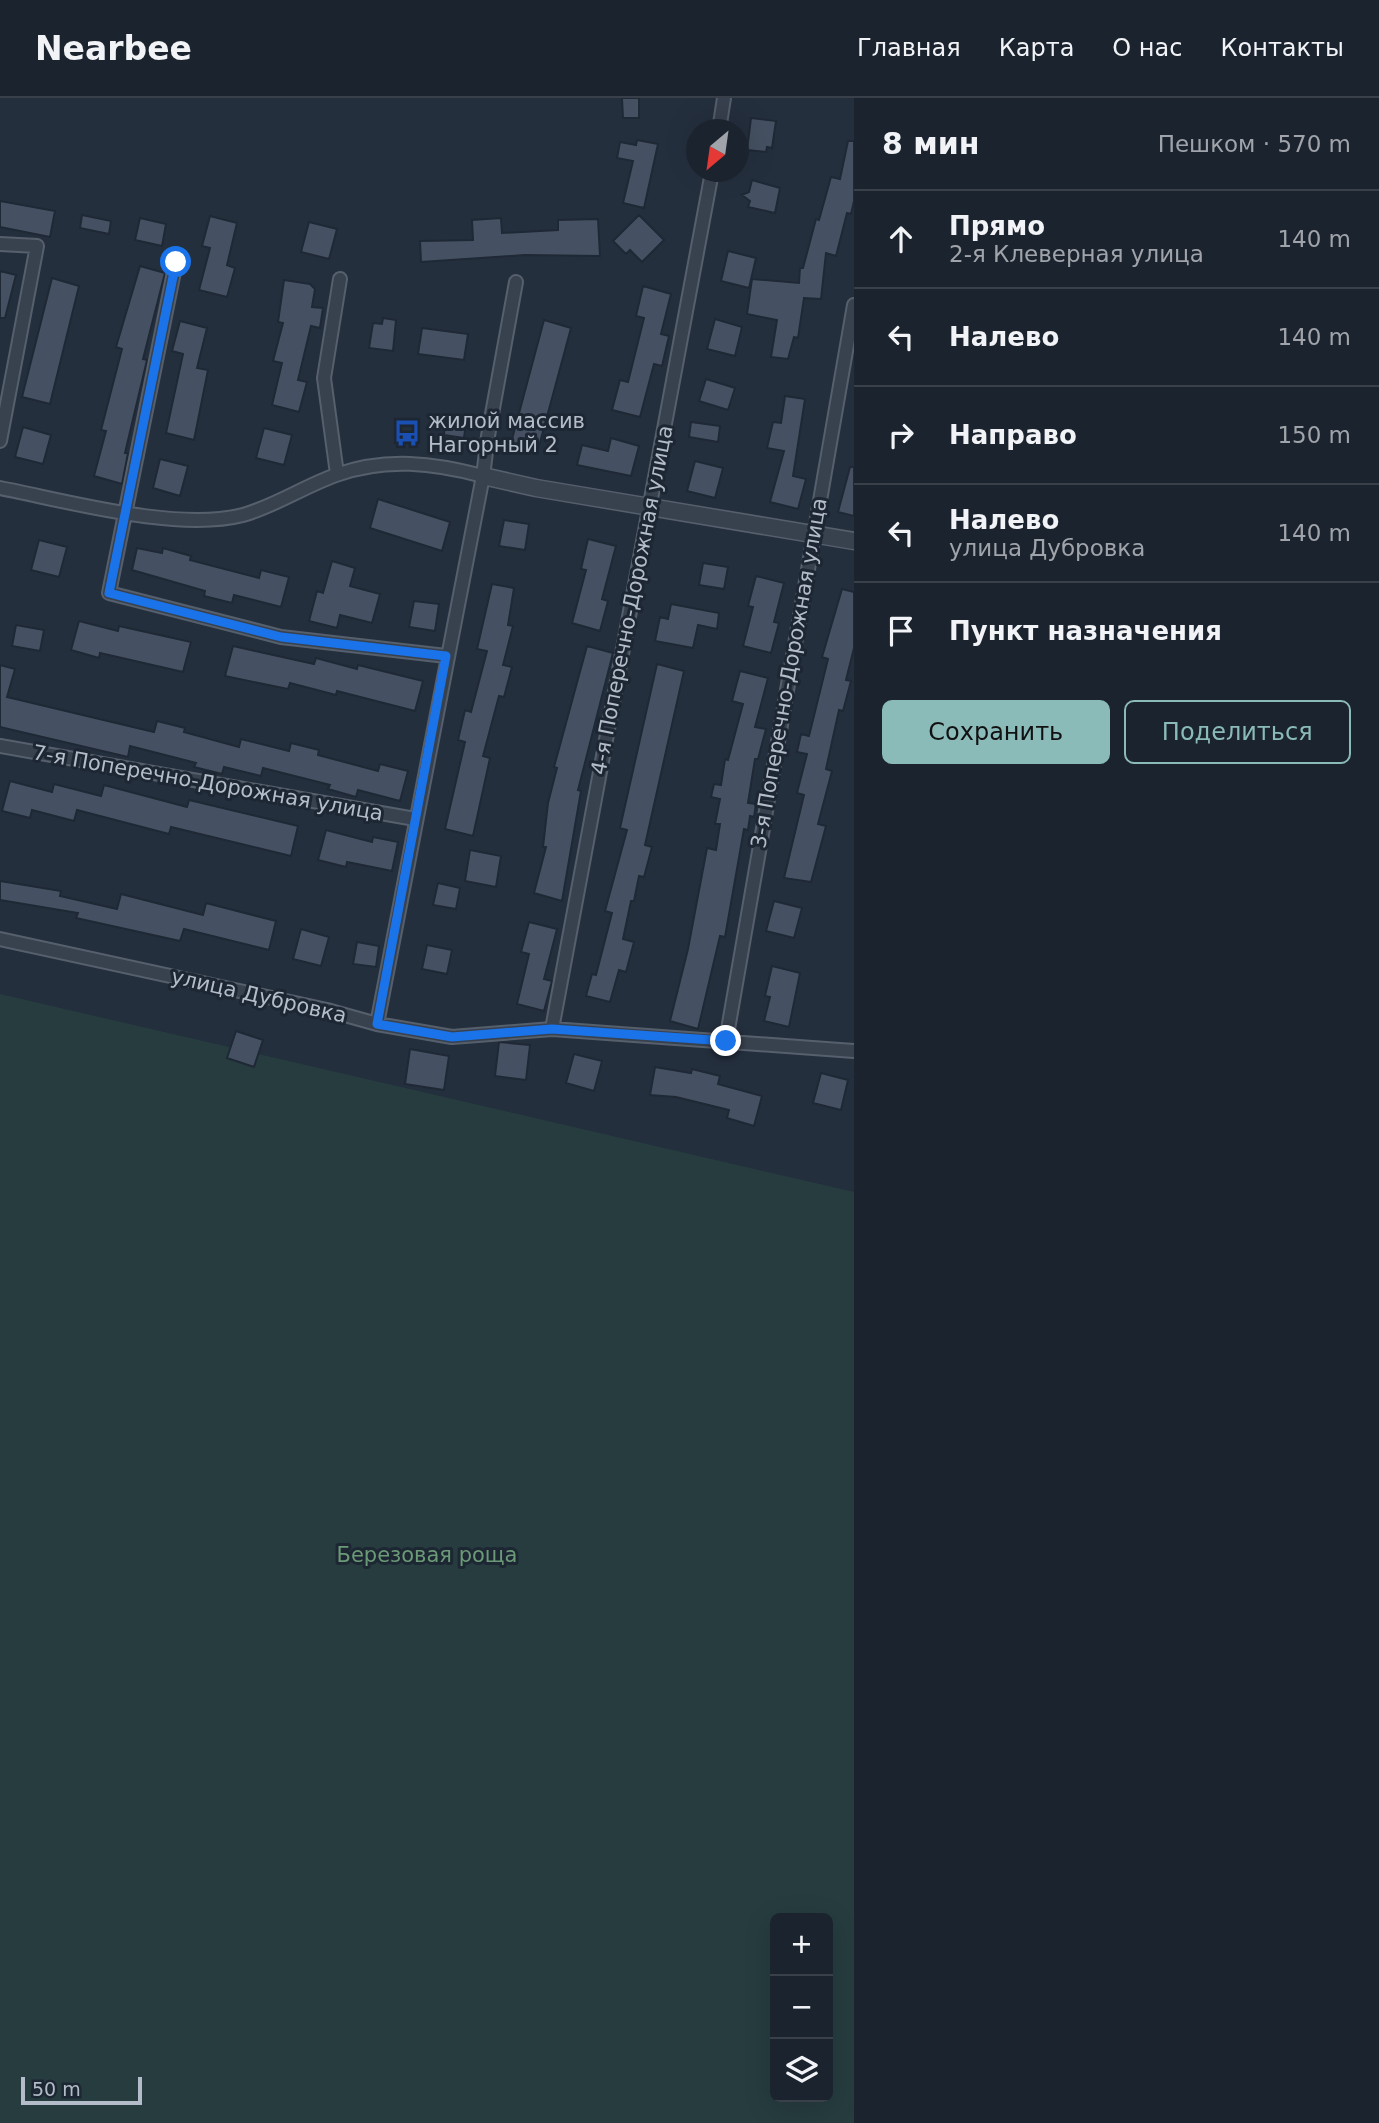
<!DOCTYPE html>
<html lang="ru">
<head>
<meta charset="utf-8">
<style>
  :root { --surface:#1b232e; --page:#242b36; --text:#f1f3f6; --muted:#a0a4aa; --line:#39404a; --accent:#8bbbb9 }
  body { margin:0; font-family:"DejaVu Sans",sans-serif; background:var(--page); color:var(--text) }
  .controls { position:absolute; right:21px; bottom:21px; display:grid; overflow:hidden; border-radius:10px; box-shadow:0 7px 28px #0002 }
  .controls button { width:63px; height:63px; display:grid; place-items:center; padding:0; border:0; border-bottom:2px solid var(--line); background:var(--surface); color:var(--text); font:35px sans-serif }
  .compass { position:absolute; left:686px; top:21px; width:63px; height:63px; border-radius:50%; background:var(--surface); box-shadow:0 7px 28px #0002; rotate:209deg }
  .scale { position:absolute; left:21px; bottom:18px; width:121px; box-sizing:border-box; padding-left:7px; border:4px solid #b4bcc9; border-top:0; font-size:19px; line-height:24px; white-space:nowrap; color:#b4bcc9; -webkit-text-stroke:5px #1d2633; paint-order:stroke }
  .stop { position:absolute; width:21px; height:21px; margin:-16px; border:5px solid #1a73e8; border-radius:50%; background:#fff }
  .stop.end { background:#1a73e8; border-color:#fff; box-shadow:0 2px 7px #0008 }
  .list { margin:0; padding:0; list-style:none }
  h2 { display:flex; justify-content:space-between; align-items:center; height:91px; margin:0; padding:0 28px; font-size:30px }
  h2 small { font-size:23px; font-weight:400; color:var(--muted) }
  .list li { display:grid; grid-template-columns:46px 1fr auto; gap:21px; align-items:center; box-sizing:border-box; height:98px; padding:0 28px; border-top:2px solid var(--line) }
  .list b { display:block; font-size:26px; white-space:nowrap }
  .list p { margin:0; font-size:23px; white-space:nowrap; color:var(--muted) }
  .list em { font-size:23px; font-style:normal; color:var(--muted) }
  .actions { display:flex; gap:14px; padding:21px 28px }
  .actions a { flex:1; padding:16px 0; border:2px solid var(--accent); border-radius:10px; text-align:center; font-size:24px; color:var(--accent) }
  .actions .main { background:var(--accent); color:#111 }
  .icon { flex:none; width:38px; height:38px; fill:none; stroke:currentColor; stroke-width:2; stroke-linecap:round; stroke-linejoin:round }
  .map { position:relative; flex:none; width:854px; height:2025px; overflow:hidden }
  header { display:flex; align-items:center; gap:42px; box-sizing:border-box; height:98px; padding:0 35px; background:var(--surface); border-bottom:2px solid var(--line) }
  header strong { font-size:33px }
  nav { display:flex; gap:38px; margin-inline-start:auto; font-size:24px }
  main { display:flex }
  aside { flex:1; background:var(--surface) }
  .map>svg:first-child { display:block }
  .green { fill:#263c3f; fill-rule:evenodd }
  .building { fill:#455162; stroke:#1f2835; stroke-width:2 }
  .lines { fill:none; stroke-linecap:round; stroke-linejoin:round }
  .minor-casing { stroke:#565f6c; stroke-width:16 }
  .tertiary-casing { stroke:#565f6c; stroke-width:19 }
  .minor { stroke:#38414e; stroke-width:12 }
  .tertiary { stroke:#38414e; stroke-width:16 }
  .route { stroke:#1a73e8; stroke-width:9 }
  .labels { text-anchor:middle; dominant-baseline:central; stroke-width:6; stroke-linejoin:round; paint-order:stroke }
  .poi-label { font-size:21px; fill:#b4bcc9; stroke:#1d2633; text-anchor:start }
  .street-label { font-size:21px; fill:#b4bcc9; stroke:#1d2633 }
  .park-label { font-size:21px; fill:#6b9a76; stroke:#1d2633 }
</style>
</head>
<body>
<header>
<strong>Nearbee</strong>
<nav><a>Главная</a><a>Карта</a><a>О нас</a><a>Контакты</a></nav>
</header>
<main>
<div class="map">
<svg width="854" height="2025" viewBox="0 0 854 2025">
  <rect width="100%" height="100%" fill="#242f3e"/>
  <path class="green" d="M0,896L854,1094V2025H0ZM775,1820H828V1999H775Z"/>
  <path class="building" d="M622,0H639V20H623Z
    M751,20L776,23L772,50L767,49L766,54L747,52Z
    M637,42L658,46L644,110L623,105L633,63L617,60L620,44L636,47Z
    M848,43H854V103L851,116L847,115L836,158L826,155L821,201L804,200L798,240L794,239L788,261L771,259L777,222L747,216L752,181L799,185L800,170H803L816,121L819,122L831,79L840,81Z
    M752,82L780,90L775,115L748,109L750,103L742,97L749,94Z
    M0,103L55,113L50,139L0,129Z
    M82,117L111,123L109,136L80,130Z
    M639,117L664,142L642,164L630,152L626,156L613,143Z
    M210,118L237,125L227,167L235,170L227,199L199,192L210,150L202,148Z
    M140,120L166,126L162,148L135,142Z
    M501,120L502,135L558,132V122L598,121L600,158L525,157L421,164L420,143L473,142L472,122Z
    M309,124L337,131L329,161L301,154Z
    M728,153L756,160L749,190L721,183Z
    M140,168L165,175L143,261L147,262L125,355H128L122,386L94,378L106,333L101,332L122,251L116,249Z
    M0,173L16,177L5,220H0Z
    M52,180L79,188L50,306L22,299Z
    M284,182L310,186L315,191L312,209L323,210L320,230L311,228L298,282L307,284L299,314L272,307L282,265L273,263L283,225L278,224Z
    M643,188L671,196L661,236L669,238L662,268L654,266L640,319L612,312L620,282L628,284L644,220L636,218Z
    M383,220L396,222L393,253L369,250L373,225L382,226Z
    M715,221L742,229L735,258L707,251Z
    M544,222L571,230L538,352L511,345Z
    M180,223L207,230L197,270L208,272L194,342L166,335L183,256L172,253Z
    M422,230L468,236L464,262L418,256Z
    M706,281L735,290L728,312L699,303Z
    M785,298L805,301L793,378L806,381L798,411L770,404L784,353L767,350L773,324L781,325Z
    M445,323L466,325L464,340L444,337Z
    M691,324L720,328L718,344L689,339Z
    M23,329L51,337L43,366L15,359Z
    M264,330L292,337L284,367L256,360Z
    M611,340L639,348L631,378L577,367L582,347L608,353Z
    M160,361L188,368L180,398L153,390Z
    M695,363L723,370L715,400L687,393Z
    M850,369H854V418L838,414Z
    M378,401L450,424L442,453L370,430Z
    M504,422L529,426L525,452L499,448Z
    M588,441L616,448L602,501L608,503L600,533L572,525L586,472L581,471Z
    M39,442L67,449L59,479L31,472Z
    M137,450L162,455L163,450L191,458L190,462L259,480L261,472L289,479L281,509L234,497L232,505L204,498L205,493L132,472Z
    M332,463L355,470L350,488L380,496L372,525L340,517L337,530L309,523L317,493L323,495Z
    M703,465L728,469L724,491L699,487Z
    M756,478L784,485L774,524L779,525L771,555L743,548L753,509L748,508Z
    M492,486L514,490L508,527L513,528L503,567L512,569L504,599L499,598L483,658L490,660L473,738L445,731L465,644L458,642L465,612L471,614L487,553L477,551Z
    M842,491L854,494V550L846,582L851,583L843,613L839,612L826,671L832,673L818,726L826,728L811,784L784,780L804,697L797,695L807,656L797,654L801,636L809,638L828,561L822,559Z
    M414,503L439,506L435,533L409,529Z
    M671,506L719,515L717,531L698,527L693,550L655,543L660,519L668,521Z
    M79,523L118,533L119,528L191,544L183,574L100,555L99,560L71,552Z
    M16,527L44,532L40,553L12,548Z
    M233,548L314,566L316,560L357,571L358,567L423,583L415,613L337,593L336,597L290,585L288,591L225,578Z
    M587,548L613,555L578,692L581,693L562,803L534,795L546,749H543L548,705L557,670L554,669Z
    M657,566L684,573L645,747L652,749L644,779L639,778L634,803H631L623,841L634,844L626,874L619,872L610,904L586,898L592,876L596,877L612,815L605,813L627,732L620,730Z
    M0,567L15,571L7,599L154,634L157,623L185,630L184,634L239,649L241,641L289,653L291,645L319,652L318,657L378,673L380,666L408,673L400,703L358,692L356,699L328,691L330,687L263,670L261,678L224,669L222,676L194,669L196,665L130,648L128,659L0,629Z
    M740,573L768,580L755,629L766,631L758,661H755L748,705L756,706L754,719L750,718L748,732L744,731L725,839L720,838L698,931L670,923L688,851L707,750L716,752L720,726H715L720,701L711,699L714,686L721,687L725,661L728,662L743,606L732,603Z
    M10,683L52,694L54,686L101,698L104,687L187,709L189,702L298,728L291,758L171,729L169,736L77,712L74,723L32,712L30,720L2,713Z
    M326,732L372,744L373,739L398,744L392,773L347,764L346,769L318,762Z
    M470,752L501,758L496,789L465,783Z
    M0,783L61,793L60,798L117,811L121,796L203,817L206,805L276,823L269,852L184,831L180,843L76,820L78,815L0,802Z
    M438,785L460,790L456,811L433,807Z
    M774,803L802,810L794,840L766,833Z
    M529,824L557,831L544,881L552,883L544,913L517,906L529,856L521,854Z
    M301,831L329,839L321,868L293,861Z
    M357,844L379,848L376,869L353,866Z
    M427,847L452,852L447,876L422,871Z
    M772,868L800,875L789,929L764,923L770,899L765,898Z
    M236,933L263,942L254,969L227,960Z
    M499,944L530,947L526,982L495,978Z
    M410,951L449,958L444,992L405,986Z
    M574,956L602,963L594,993L566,985Z
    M655,969L691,975L692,971L720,978L718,986L762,998L754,1028L727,1020L729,1012L676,999L650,997Z
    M821,975L848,982L841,1012L813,1005Z"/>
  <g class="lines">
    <g class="minor-casing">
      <path id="minor" d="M719,32L724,0
        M0,146L37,148L0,343
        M176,164L109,495L281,539L446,558
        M337,376L324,280L340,181
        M0,390C67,403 177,434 243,417C275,408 305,388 336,377C386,359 434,365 483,378
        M0,648L415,721
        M0,841L327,912L377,926L452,939L552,931L854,953
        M377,926L483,378L488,338L516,184
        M552,931L712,74
        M726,943L854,207"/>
    </g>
    <g class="tertiary-casing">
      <path id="tertiary" d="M483,378L536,390L854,443"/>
    </g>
    <use href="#minor" class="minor"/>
    <use href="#tertiary" class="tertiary"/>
  </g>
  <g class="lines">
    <path class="route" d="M176,164L109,495L281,539L446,558L377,926L452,939L552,931L726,943"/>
  </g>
  <defs>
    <g id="bus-bare" transform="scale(2.1)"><path d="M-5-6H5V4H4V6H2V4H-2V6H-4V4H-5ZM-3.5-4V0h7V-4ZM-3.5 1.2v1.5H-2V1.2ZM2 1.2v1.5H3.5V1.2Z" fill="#1a4fb4" stroke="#1d2633" stroke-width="2.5" paint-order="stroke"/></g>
  </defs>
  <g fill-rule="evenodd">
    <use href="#bus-bare" x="407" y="335"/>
  </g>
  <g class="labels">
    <g class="poi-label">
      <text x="428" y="323">жилой массив<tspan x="428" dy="24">Нагорный 2</tspan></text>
    </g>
    <g class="street-label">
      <text transform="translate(632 502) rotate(-79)">4-я Поперечно-Дорожная улица</text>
      <text transform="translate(789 575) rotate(-80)">3-я Поперечно-Дорожная улица</text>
      <text transform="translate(208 685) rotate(10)">7-я Поперечно-Дорожная улица</text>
      <text transform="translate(259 898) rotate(13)">улица Дубровка</text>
    </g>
    <g class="park-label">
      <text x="427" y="1457">Березовая роща</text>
    </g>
  </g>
</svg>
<div class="controls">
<button>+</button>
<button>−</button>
<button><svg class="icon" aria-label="layers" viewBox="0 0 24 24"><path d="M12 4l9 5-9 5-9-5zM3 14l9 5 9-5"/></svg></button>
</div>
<svg class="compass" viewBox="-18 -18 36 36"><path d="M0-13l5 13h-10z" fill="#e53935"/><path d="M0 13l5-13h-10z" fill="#a0a4aa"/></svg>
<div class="scale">50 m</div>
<div class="stop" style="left:176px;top:164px"></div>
<div class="stop end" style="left:726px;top:943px"></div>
</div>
<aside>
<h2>8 мин<small>Пешком · 570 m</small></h2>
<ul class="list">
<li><svg class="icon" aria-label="ahead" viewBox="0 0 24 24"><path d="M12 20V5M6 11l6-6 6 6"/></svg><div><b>Прямо</b><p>2-я Клеверная улица</p></div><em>140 m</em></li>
<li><svg class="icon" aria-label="left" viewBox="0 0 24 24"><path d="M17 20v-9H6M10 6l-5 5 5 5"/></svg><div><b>Налево</b></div><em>140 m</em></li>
<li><svg class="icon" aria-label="right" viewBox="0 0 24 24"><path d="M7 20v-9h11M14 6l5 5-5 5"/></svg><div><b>Направо</b></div><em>150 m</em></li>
<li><svg class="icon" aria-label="left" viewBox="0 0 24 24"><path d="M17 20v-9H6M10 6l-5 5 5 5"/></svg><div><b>Налево</b><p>улица Дубровка</p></div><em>140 m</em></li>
<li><svg class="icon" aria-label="arrive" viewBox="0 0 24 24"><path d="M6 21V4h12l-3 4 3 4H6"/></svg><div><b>Пункт назначения</b></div></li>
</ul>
<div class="actions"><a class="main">Сохранить</a><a>Поделиться</a></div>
</aside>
</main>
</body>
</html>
